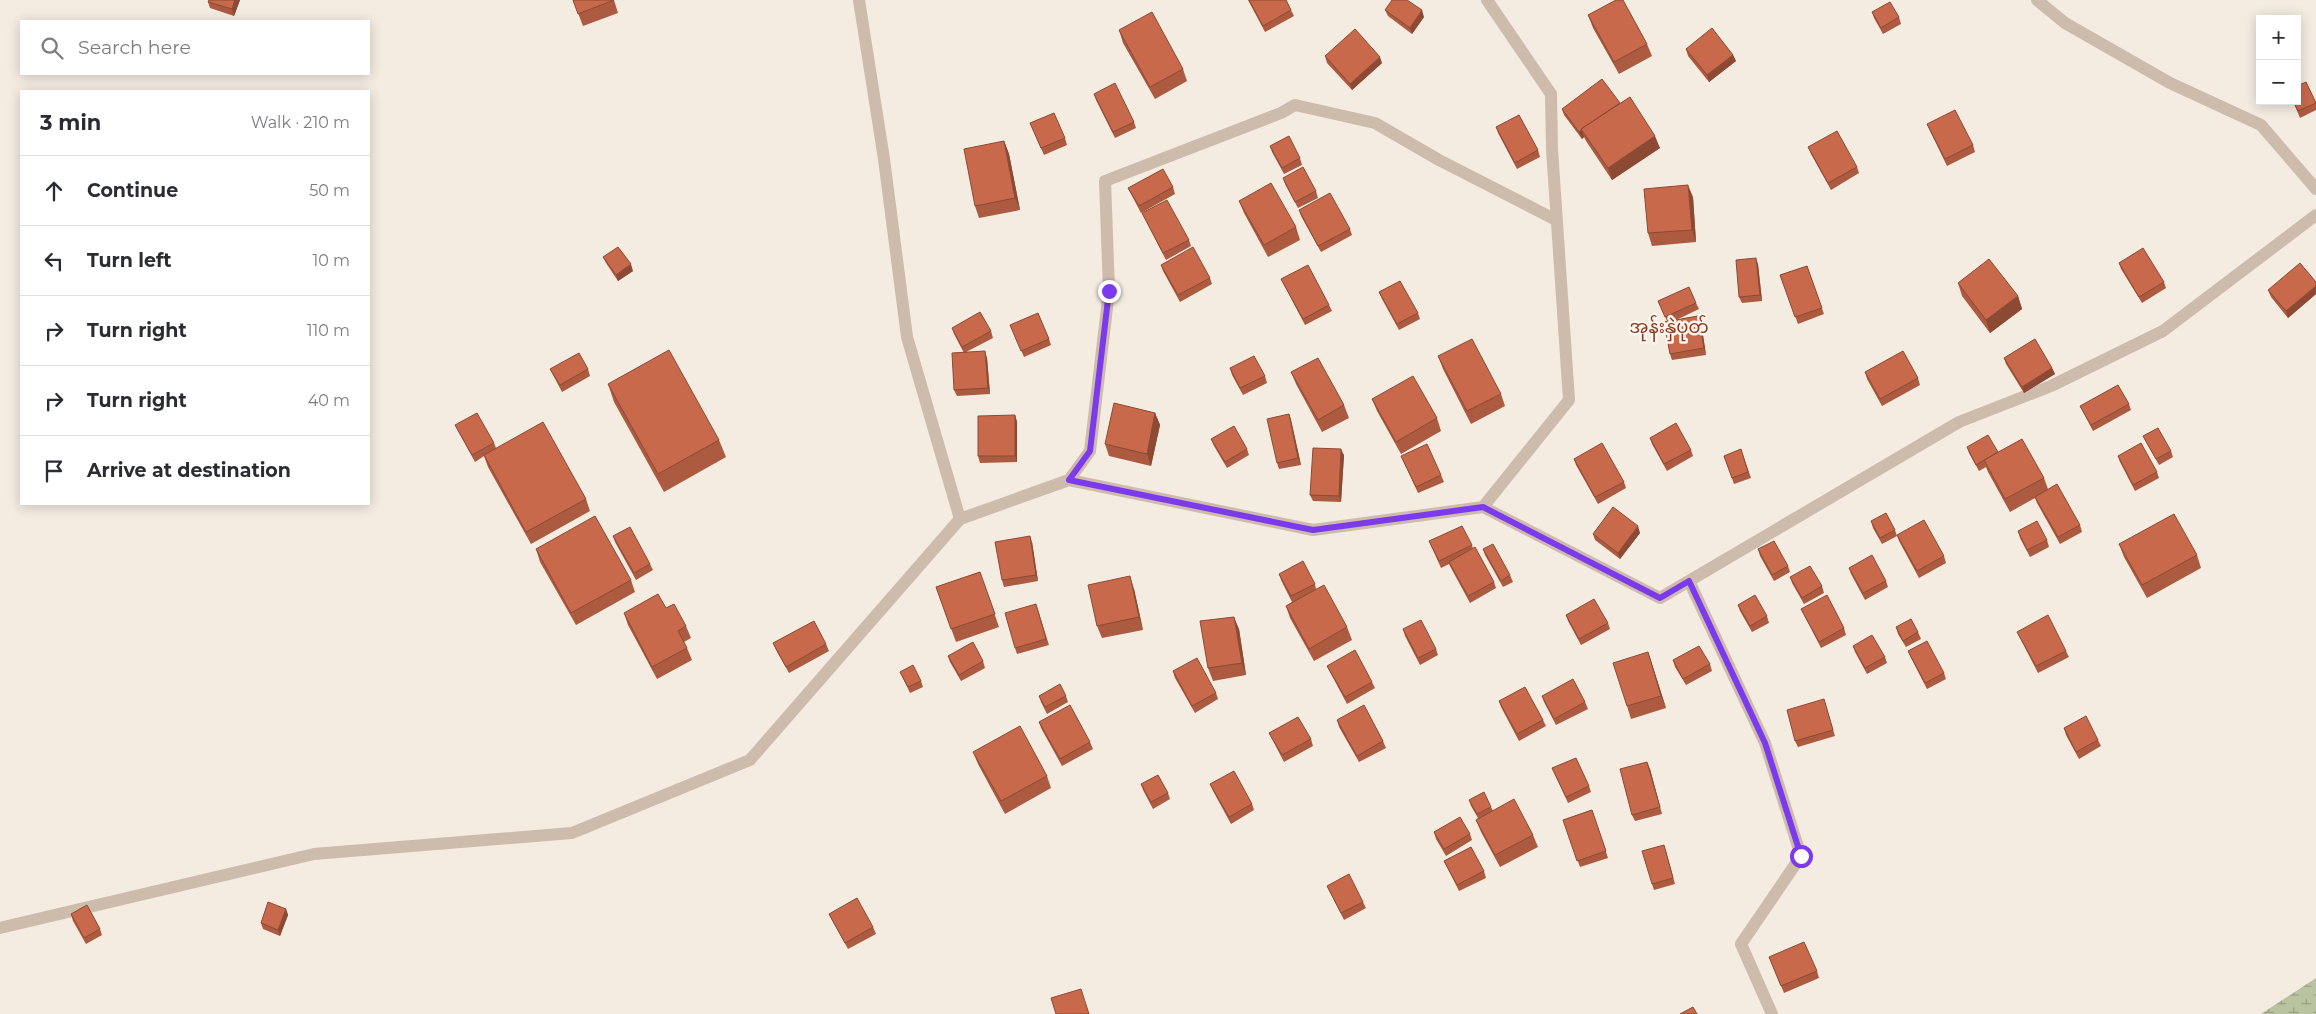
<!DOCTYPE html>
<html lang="en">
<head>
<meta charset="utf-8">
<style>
  :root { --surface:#fff; --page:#f7f7f7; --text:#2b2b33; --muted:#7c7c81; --line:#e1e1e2 }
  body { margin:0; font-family:Montserrat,"Noto Sans Myanmar",sans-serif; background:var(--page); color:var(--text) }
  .controls { position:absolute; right:15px; top:15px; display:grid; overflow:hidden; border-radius:0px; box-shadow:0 2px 12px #0003 }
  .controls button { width:45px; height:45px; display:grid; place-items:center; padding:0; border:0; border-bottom:1px solid var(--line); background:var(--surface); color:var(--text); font:25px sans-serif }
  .stop { position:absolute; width:15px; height:15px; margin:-11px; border:4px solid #7c3aed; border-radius:50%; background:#fff }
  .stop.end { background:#7c3aed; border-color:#fff; box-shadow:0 1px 5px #0008 }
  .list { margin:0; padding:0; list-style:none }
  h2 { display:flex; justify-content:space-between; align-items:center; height:65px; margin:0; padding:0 20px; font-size:21px }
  h2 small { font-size:16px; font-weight:400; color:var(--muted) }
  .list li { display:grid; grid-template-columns:32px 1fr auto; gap:15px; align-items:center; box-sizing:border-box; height:70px; padding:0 20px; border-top:1px solid var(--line) }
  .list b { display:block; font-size:19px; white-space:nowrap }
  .list em { font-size:16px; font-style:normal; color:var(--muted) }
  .icon { flex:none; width:28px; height:28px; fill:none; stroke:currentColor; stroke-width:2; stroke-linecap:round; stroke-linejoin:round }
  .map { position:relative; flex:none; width:2316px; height:1014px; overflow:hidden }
  .search { position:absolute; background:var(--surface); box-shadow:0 2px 12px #0003; left:20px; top:20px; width:350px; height:55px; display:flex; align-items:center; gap:12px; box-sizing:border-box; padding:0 18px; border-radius:0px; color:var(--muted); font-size:19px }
  .panel { position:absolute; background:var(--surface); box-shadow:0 2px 12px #0003; left:20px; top:90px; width:350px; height:415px; border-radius:0px }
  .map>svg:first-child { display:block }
  .wetland { fill:url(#wetland-marsh) }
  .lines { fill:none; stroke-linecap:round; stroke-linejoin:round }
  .minor { stroke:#cdbbac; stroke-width:12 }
  .wall { fill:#ac5a40 }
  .shaded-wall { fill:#8c4a34 }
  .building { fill:#c8694b; stroke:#8c4a34 }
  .route { stroke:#7c3aed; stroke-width:6 }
  .labels { text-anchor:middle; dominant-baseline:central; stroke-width:5; stroke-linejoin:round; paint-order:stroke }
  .quarter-label { font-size:18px; fill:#8c3b22; stroke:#fbf5ee }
</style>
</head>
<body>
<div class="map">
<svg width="2316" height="1014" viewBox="0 0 2316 1014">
  <defs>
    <pattern id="wetland-marsh" width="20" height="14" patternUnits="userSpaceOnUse" patternTransform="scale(1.25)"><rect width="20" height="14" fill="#b8c4a0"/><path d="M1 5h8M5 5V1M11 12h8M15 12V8" fill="none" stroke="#97a083"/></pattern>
  </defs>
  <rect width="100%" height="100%" fill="#f4ebe1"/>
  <path class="wetland" d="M2316,978V1014H2261Z"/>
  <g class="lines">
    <path class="minor" d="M859,0L884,159L907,337L960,519
      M2037,0L2065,23L2170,83L2261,125L2316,189
      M1069,480L1090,451L1109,291L1105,181L1281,113L1295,105L1375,123L1439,160L1556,220
      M1483,507L1569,400L1552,149L1551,94L1487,0
      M1689,581L1765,743L1801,856L1741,944L1772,1014
      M0,928L314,854L572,833L750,760L960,519L1069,480L1313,530L1483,507L1660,598L1959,422L2051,386L2163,331L2316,215"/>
  </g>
  <path class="wall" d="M209,0H240L234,16L210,8L208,2Z
    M573,0H614L618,13L583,26Z
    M1248,0H1286L1294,16L1265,32Z
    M1385,10L1424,17L1412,34L1388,16Z
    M1872,12L1899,17L1901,24L1883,34L1874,18Z
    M1588,15L1647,44L1652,56L1619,74L1593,28Z
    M1119,30L1183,69L1187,81L1155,99L1123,43Z
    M1686,49L1733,55L1736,61L1709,82L1688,56Z
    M1325,56L1382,63L1352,90L1327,63Z
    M2306,82L2316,104V110L2300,118L2293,101H2297Z
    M1094,94L1134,122L1136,128L1115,138L1096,100Z
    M1620,103L1660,148L1612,180L1586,141L1584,137L1582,139L1564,115L1562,109Z
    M1030,123L1065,138L1067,145L1044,155Z
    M1927,124L1973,145L1975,152L1947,166L1930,131Z
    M1496,127L1538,150L1540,157L1517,169L1498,133Z
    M1004,141L1009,154L1020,210L979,218L975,206Z
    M1270,146L1300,158L1302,165L1284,174L1272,152Z
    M1808,147L1857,167L1859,173L1831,190L1811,154Z
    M1283,178L1316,191L1318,198L1298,208L1285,184Z
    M1173,187L1175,194L1141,213L1131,194L1128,188Z
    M1693,197L1696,242L1652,246L1648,233Z
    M1239,201L1296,227L1300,240L1268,257L1244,213Z
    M1299,210L1350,229L1352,235L1321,252L1301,216Z
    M1142,213L1189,240L1191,246L1166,260L1145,219Z
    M603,257L633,271L618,281L606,263Z
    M2119,263L2164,282L2166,288L2142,303L2121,269Z
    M1758,264L1762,301L1742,303L1739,297Z
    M1161,265L1210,278L1212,284L1180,302L1163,271Z
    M1807,266L1824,314L1798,324L1780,275Z
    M1281,279L1329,305L1332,311L1305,325L1284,285Z
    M2316,282V294L2288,318L2271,297L2268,290Z
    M1958,283L2018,296L2022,309L1990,333L1962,296Z
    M1379,292L1418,313L1420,319L1399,330L1382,299Z
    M1658,301L1696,303L1699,309L1676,320L1701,322L1706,355L1672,360L1670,354L1667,321Z
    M952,328L991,331L993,338L966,352L987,358L990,394L957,396L954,390L964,353L954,334Z
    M1013,331L1049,339L1051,345L1024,357Z
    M1438,356L1501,394L1505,406L1471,424L1443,369Z
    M2004,358L2052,368L2055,374L2024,393L2006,364Z
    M1230,368L1265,376L1267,383L1243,395L1232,375Z
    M550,369H588L590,376L562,392L553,375Z
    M1291,372L1344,405L1349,418L1322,432L1296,384Z
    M1865,372L1918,378L1920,385L1882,406L1867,379Z
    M608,384L719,440L726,457L664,492L614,402Z
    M1372,399L1437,418L1441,431L1401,454L1377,411Z
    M2129,404L2131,410L2093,431L2083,412L2080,406Z
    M1155,413L1160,425L1151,466L1109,456L1105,444Z
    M1289,414L1291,420L1301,465L1279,469L1277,463Z
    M1015,415L1017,422V462L980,463L978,456Z
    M455,425L494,443L496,448L586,499L590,511L531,544L488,467L484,456L475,462L458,431Z
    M2143,436L2171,451L2173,457L2159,465L2146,442Z
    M1650,438L1691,450L1693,456L1667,471L1652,444Z
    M1211,439L1247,449L1249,455L1227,468L1214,446Z
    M1967,447L1998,452L2044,478L2048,489L2080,525L2082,532L2060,544L2037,503L2035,498L2010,512L1988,472L1986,467L1979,471L1969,453Z
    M1741,449L1751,478L1734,484L1724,456Z
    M1344,455L1341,502L1313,501L1310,495Z
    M1401,456L1441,475L1444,482L1418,493Z
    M2118,456L2157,472L2159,478L2135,491L2120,462Z
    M1574,459L1624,482L1626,488L1598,504L1576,465Z
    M1871,521L1895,530L1897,536L1882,544L1873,528Z
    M2018,531L2047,540L2049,547L2030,557L2020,538Z
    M1640,533L1620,559L1595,540L1593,534Z
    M1897,535L1944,556L1946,563L1919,578L1899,541Z
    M613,536L650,564L653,570L636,580L615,542Z
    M1429,541L1472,545L1473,549L1494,582L1496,588L1470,603L1451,568L1449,564L1441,568Z
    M1032,542L1038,581L1004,587L1002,580Z
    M2119,544L2197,555L2201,568L2147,598L2124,557Z
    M536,549L631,580L635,592L576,625L540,562Z
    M1483,549L1510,575L1513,582L1503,587L1485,555Z
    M1758,549L1788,566L1790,572L1774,581L1760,556Z
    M1849,568L1886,581L1888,587L1865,600L1851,574Z
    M980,572L999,627L956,642L936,587Z
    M1279,574L1315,584L1316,589L1347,627L1352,640L1314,661L1290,618L1286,606L1292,602L1281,580Z
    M1790,577L1822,586L1824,593L1804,604L1792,583Z
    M1134,589L1143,630L1102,638L1097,626Z
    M1738,605L1767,616L1769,623L1752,632L1740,611Z
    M666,608L686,626L691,638L684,642L687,648L692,660L657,679L628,625L624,613Z
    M1801,609L1844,628L1846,635L1821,648L1804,615Z
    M1038,610L1049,645L1017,654L1015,648Z
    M1566,615L1608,623L1610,629L1581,645L1568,621Z
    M1896,627L1918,632L1921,639L1906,647L1898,634Z
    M1239,629L1246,675L1213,681L1208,668Z
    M1403,629L1436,649L1438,655L1420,665L1405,636Z
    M2017,632L2066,651L2069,657L2038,673L2020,638Z
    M773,643L826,644L829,651L789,673L776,650Z
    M1853,646L1885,657L1887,663L1867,674L1855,652Z
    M1908,651L1944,673L1946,679L1927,689L1911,658Z
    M1648,652L1666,708L1631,719L1627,706Z
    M948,656L983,661L985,668L961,681L950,662Z
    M1673,660L1710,664L1712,671L1686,685L1675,667Z
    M1327,666L1372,682L1375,688L1347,704L1330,672Z
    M1173,671L1216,693L1218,699L1195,713L1175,678Z
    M900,672L921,681L923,687L910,693Z
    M1039,696H1066L1068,702L1047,714L1041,702Z
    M1542,696L1585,702L1588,709L1556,725L1544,702Z
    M1499,701L1543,720L1546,726L1519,741L1501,707Z
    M1826,706L1835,736L1798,747L1795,741Z
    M1337,720L1383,741L1386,748L1359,762L1339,727Z
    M1039,722L1090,742L1093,749L1062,766L1041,728Z
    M2064,728L2098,740L2101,746L2079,759L2066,735Z
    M1269,733L1311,739L1313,746L1284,762L1272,739Z
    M973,752L1047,776L1051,788L1005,814L978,764Z
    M1552,768L1589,786L1591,792L1568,803Z
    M1650,769L1662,814L1635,821L1632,815Z
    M1141,784L1168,793L1170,799L1153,809L1143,790Z
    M1210,784L1252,804L1254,810L1231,824L1213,791Z
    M1469,800L1491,807L1493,811L1533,835L1538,847L1500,867L1481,832L1476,820L1478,818L1471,806Z
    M1592,810L1608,858L1580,867L1563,820Z
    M1434,832L1470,834L1472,840L1446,856L1436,839Z
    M1666,851L1675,884L1654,890L1652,884Z
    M1444,861L1484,871L1486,878L1459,891Z
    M1327,886L1363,902L1366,908L1344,920Z
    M286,909L288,915L280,936L263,929L261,923Z
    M71,914L100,929L102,935L86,944L73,921Z
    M829,914L873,927L876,934L848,949L832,920Z
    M1769,957L1817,971L1819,978L1784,993Z"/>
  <path class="shaded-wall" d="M235,0H240L234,16L232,9Z
    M1422,10L1424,17L1412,34L1410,28Z
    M1733,55L1736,61L1709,82L1707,75Z
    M1380,57L1382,63L1352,90L1350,84Z
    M1582,130L1584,137L1582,139L1579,132Z
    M1655,136L1660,148L1612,180L1608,168Z
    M1004,141L1009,154L1020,210L1015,198Z
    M1688,185L1693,197L1696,242L1692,230Z
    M1756,258L1758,264L1762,301L1760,295Z
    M631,264L633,271L618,281L616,275Z
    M2316,286V294L2288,318L2286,311Z
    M2018,296L2022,309L1990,333L1986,320Z
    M1698,316L1701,322L1706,355L1704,348Z
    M985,351L987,358L990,394L988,388Z
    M2052,368L2055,374L2024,393L2022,387Z
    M1155,413L1160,425L1151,466L1147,454Z
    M1289,414L1291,420L1301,465L1298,458Z
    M1015,415L1017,422V462L1015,456Z
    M1341,449L1344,455L1341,502L1339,496Z
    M1638,526L1640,533L1620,559L1618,553Z
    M1030,536L1032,542L1038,581L1036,575Z
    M1130,576L1134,589L1143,630L1139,617Z
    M1234,617L1239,629L1246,675L1242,663Z
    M1648,652L1652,664L1666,708L1661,696Z
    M1647,762L1650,769L1662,814L1660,807Z
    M286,909L288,915L280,936L278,930Z"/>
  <path class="building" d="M209,0H235L232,9L208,2Z
    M573,0H614L578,14Z
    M1249,0H1286L1291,10L1263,26Z
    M1392,0H1407L1422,10L1410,28L1385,10Z
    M1616,0H1623L1647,44L1614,62L1588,15Z
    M1890,2L1899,17L1881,28L1872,12Z
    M1152,12L1183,69L1150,87L1119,30Z
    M1712,28L1733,55L1707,75L1686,49Z
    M1355,29L1380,57L1350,84L1325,56Z
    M1602,79L1620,103L1581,129L1582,130L1579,132L1562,109Z
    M2306,82L2316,103L2298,111L2293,101H2297V86Z
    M1115,83L1134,122L1113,132L1094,94Z
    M1630,97L1655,136L1608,168L1581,129Z
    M1955,110L1973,145L1945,159L1927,124Z
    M1054,113L1065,138L1041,148L1030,123Z
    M1519,115L1538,150L1515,163L1496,127Z
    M1837,131L1857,167L1828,183L1808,147Z
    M1289,136L1300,158L1282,168L1270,146Z
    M1004,141L1015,198L975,206L964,149Z
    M1303,167L1316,191L1295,202L1283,178Z
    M1163,169L1173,187L1139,206L1128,188Z
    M1271,183L1296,227L1264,245L1239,201Z
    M1688,185L1692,230L1648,233L1644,189Z
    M1330,193L1350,229L1318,246L1299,210Z
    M1167,200L1189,240L1163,253L1142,213Z
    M618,247L631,264L616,275L603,257Z
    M1193,247L1210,278L1178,295L1161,265Z
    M2143,248L2164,282L2139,297L2119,263Z
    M1756,258L1760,295L1739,297L1736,260Z
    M1989,259L2018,296L1986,320L1958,283Z
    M2300,263L2316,282V286L2286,311L2268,290Z
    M1308,265L1329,305L1303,319L1281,279Z
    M1807,266L1822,308L1795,317L1780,275Z
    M1400,281L1418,313L1397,324L1379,292Z
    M1689,287L1696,303L1665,317L1658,301Z
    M980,312L991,331L962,347L952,328Z
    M1038,313L1049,339L1021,351L1010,325Z
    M1698,316L1704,348L1670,354L1664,322Z
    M1472,339L1501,394L1467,411L1438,356Z
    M2035,339L2052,368L2022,387L2004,358Z
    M669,350L719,440L658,474L608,384Z
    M985,351L988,388L954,390L952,353Z
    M1903,351L1918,378L1880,399L1865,372Z
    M579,353L588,369L560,385L550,369Z
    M1254,356L1265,376L1240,388L1230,368Z
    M1318,358L1344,405L1318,420L1291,372Z
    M1413,376L1437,418L1396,442L1372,399Z
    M2118,385L2129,404L2091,425L2080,406Z
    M1114,403L1155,413L1147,454L1105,444Z
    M477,413L494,443L472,455L455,425Z
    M1289,414L1298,458L1277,463L1267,419Z
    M1015,415V456H978V416Z
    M543,422L586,499L526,532L484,455Z
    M1676,423L1691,450L1664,464L1650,438Z
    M1234,426L1247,449L1225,462L1211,439Z
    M2158,428L2171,451L2156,459L2143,436Z
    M1988,435L1998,452L1976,465L1967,447Z
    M2022,439L2044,478L2005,499L1984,460Z
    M1602,443L1624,482L1595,497L1574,459Z
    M2141,443L2157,472L2133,485L2118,456Z
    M1427,444L1441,475L1416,487L1401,456Z
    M1313,448L1341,449L1339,496L1310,495Z
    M1741,449L1748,472L1732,478L1724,456Z
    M2057,484L2080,525L2058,537L2035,497Z
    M1613,507L1638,526L1618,553L1593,534Z
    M1886,513L1895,530L1880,538L1871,521Z
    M2174,514L2197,555L2142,585L2119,544Z
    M595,516L631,580L571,613L536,549Z
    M1924,520L1944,556L1917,571L1897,535Z
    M2037,521L2047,540L2027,550L2018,531Z
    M1462,526L1472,545L1439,561L1429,541Z
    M630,527L650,564L634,573L613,536Z
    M1030,536L1036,575L1002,580L995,542Z
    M1774,541L1788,566L1772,575L1758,549Z
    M1493,544L1510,575L1501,581L1483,549Z
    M1475,547L1494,582L1468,596L1449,562Z
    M1872,555L1886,581L1863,593L1849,568Z
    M1303,561L1315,584L1291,596L1279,574Z
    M1810,566L1822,586L1802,598L1790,577Z
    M980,572L995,614L951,629L936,587Z
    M1130,576L1139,617L1097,626L1088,585Z
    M1324,585L1347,627L1309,649L1286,606Z
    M658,594L666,608L674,604L686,626L678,631L687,648L652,667L624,613Z
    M1755,595L1767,616L1750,626L1738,605Z
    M1827,595L1844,628L1819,642L1801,609Z
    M1594,599L1608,623L1579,639L1566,615Z
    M1036,604L1046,639L1015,648L1005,613Z
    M2048,615L2066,651L2036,666L2017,632Z
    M1234,617L1242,663L1208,668L1200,621Z
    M1911,619L1918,632L1903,641L1896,627Z
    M1421,620L1436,649L1418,658L1403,629Z
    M814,621L826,644L786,667L773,643Z
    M1872,635L1885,657L1865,668L1853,646Z
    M1927,641L1944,673L1925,683L1908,651Z
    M973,642L983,661L959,675L948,656Z
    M1699,646L1710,664L1683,679L1673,660Z
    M1355,650L1372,682L1345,697L1327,666Z
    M1648,652L1661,696L1627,706L1613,663Z
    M1197,658L1216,693L1192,706L1173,671Z
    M913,665L921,681L908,687L900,672Z
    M1573,679L1585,702L1554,719L1542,696Z
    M1060,684L1066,696L1045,707L1039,696Z
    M1525,687L1543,720L1517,734L1499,701Z
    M1824,699L1833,730L1795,741L1787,710Z
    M1070,705L1090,742L1060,759L1039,722Z
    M1364,705L1383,741L1357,756L1337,720Z
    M2086,716L2098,740L2076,752L2064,728Z
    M1298,717L1311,739L1282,755L1269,733Z
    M1020,726L1047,776L1001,801L973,752Z
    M1576,758L1589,786L1566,797L1552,768Z
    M1647,762L1660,807L1632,815L1620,769Z
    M1234,771L1252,804L1229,817L1210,784Z
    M1158,775L1168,793L1151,802L1141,784Z
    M1484,792L1491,807L1477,814L1469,800Z
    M1514,799L1533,835L1495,855L1476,820Z
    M1592,810L1606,851L1577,861L1563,820Z
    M1460,817L1470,834L1444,849L1434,832Z
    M1664,845L1673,878L1652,884L1642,851Z
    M1471,847L1484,871L1457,885L1444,861Z
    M1349,874L1363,902L1341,913L1327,886Z
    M857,898L873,927L845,943L829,914Z
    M268,902L286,909L278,930L261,923Z
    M87,905L100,929L84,938L71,914Z
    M1804,942L1817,971L1781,986L1769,957Z
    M1081,989L1089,1014H1056L1051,998Z
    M1693,1007L1697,1014H1680Z"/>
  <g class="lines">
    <path class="route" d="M1109,291L1090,451L1069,480L1313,530L1483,507L1660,598L1689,581L1765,743L1801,856"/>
  </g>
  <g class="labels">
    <g class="quarter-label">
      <text x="1669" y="327">အုန်းနှဲပုတ်</text>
    </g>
  </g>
</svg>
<div class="controls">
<button>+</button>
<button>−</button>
</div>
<div class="stop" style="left:1801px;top:856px"></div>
<div class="stop end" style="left:1109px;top:291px"></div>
<div class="search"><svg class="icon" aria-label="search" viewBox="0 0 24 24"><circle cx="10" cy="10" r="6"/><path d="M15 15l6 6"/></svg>Search here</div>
<section class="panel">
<h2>3 min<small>Walk · 210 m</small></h2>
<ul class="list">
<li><svg class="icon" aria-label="ahead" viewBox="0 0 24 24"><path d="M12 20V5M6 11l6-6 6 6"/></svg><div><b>Continue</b></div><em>50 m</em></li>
<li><svg class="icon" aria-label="left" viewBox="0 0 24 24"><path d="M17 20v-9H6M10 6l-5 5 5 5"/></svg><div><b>Turn left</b></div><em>10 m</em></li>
<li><svg class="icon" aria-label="right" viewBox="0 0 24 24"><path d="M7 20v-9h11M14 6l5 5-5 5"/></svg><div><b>Turn right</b></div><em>110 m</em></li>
<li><svg class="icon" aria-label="right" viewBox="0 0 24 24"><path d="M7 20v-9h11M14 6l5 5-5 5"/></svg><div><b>Turn right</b></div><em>40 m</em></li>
<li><svg class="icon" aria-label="arrive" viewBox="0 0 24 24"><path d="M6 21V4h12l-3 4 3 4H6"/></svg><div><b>Arrive at destination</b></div></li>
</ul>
</section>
</div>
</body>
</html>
